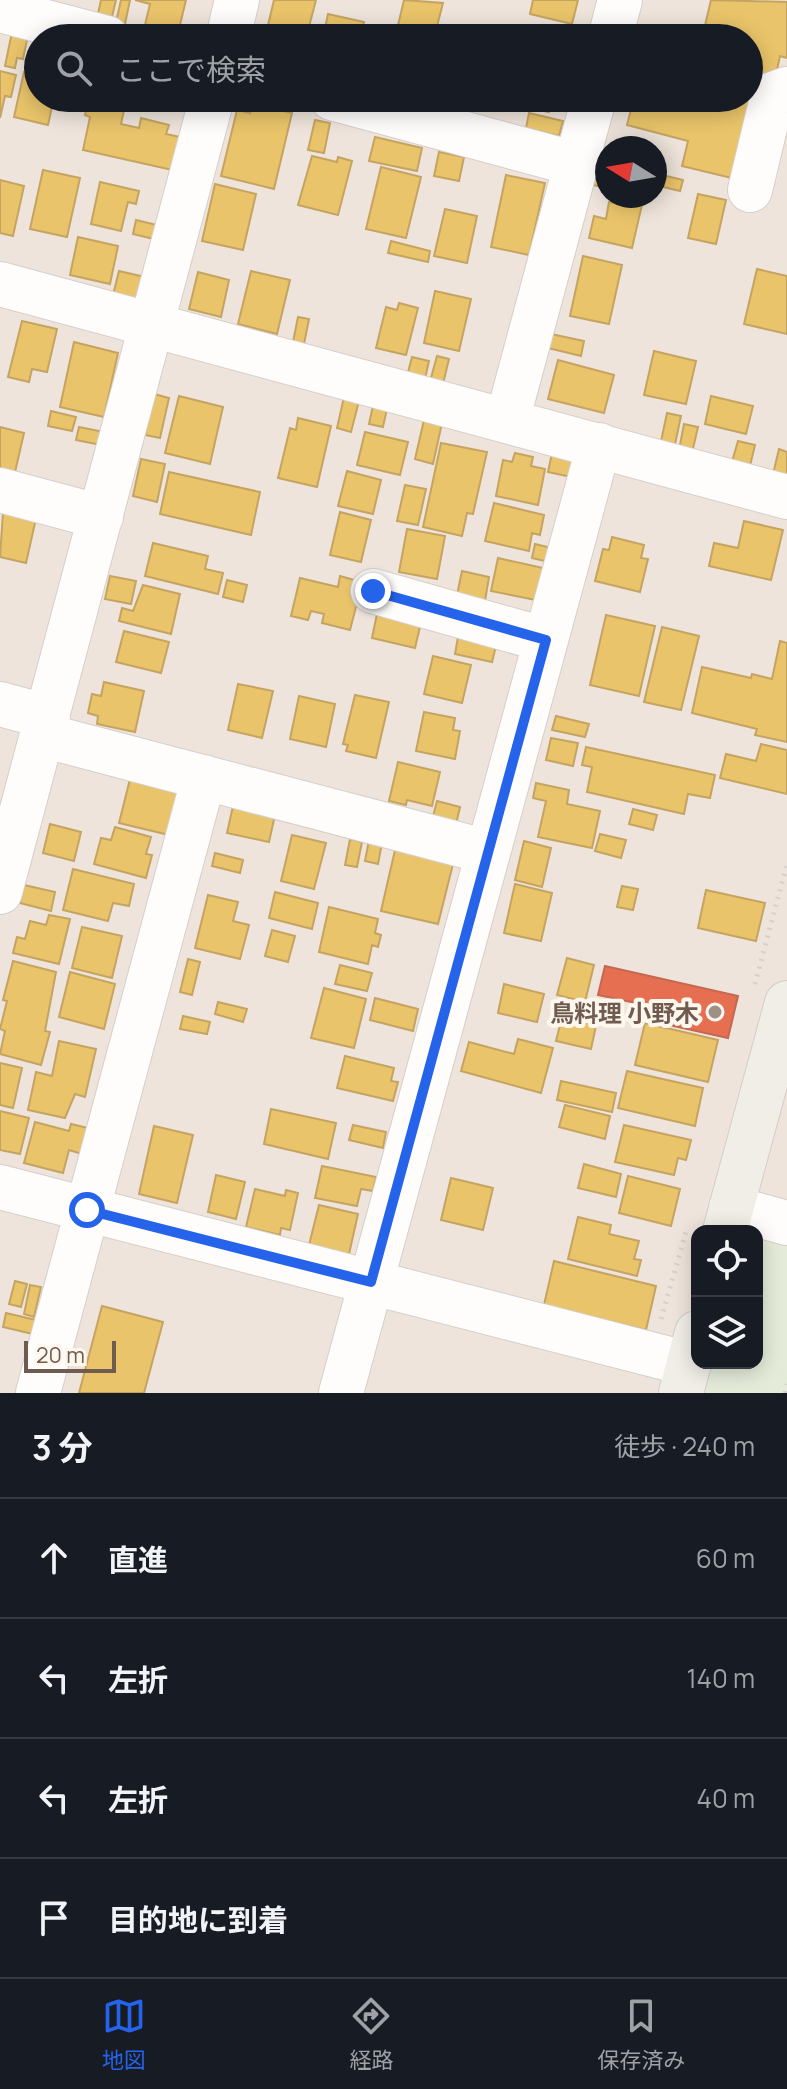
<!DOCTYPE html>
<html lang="ja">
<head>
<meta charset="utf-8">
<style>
  :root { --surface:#171b24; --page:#20242c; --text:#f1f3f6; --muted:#9ea1a6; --line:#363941; --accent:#2563eb }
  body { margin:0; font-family:Manrope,"Noto Sans JP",sans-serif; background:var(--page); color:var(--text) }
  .controls { position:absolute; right:24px; bottom:24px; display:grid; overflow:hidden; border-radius:16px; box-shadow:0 4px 20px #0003 }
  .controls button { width:72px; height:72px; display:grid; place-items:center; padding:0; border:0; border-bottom:2px solid var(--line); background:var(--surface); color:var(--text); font:40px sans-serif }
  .compass { position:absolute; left:595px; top:136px; width:72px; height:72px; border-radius:50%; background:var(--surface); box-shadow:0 4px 20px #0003; rotate:281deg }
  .scale { position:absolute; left:24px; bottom:20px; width:92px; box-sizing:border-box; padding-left:8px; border:4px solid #705b50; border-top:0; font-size:22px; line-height:28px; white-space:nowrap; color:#705b50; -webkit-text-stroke:6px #fdf7ee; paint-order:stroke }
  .stop { position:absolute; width:24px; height:24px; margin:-18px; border:6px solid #2563eb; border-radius:50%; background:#fff }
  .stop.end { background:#2563eb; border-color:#fff; box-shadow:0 2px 8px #0008 }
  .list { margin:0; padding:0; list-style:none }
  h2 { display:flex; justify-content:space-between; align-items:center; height:104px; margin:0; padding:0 32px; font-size:34px }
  h2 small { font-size:26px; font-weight:400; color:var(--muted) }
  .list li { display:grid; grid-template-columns:52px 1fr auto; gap:24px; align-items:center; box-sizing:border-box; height:120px; padding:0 32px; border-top:2px solid var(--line) }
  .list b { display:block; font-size:30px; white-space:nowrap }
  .list em { font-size:26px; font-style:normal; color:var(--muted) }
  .icon { flex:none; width:44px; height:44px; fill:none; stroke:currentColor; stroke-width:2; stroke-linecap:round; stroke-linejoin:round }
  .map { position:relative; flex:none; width:787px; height:1393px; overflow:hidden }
  .search { position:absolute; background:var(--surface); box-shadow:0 4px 20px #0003; left:24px; right:24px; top:24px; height:88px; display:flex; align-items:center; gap:20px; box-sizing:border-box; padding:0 28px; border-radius:44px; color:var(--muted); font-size:30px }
  .sheet { height:584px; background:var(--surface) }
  nav { display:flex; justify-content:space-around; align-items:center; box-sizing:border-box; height:112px; border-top:2px solid var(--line); background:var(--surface); font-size:22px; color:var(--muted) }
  nav a { display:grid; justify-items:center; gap:4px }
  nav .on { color:var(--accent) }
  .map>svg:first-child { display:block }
  .residential { fill:#eee4db; fill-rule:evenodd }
  .green { fill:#e4ebd9 }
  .homes { fill:#e9c46a; stroke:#c5a462; stroke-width:2 }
  .shops { fill:#e76f51; stroke:#c36951; stroke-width:2 }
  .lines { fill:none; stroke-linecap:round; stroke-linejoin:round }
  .minor-casing { stroke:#d5cfca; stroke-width:46 }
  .major-casing { stroke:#d4cdc8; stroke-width:46 }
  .path { stroke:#d7d0cc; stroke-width:5; stroke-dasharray:2 6; stroke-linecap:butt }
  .minor { stroke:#fefdfc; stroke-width:44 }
  .major { stroke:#f1ede7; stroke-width:44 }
  .route { stroke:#2563eb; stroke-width:10 }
  .poi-dot { fill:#9f9087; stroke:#fdf7ee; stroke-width:3 }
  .labels { text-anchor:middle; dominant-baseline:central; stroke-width:8; stroke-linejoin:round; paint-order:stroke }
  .poi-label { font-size:24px; font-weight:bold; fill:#705b50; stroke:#fdf7ee; text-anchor:end }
</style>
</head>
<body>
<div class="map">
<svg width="787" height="1393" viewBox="0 0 787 1393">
  <rect width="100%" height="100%" fill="#f6f2ec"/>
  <path class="residential" d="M0,0H787V1393H0ZM38,38H749V98H38ZM607,148H655V196H607ZM697,1231H757V1363H697Z"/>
  <path class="green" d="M787,1223V1393H681L697,1363H757V1231Z"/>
  <path class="homes" d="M101,0H116L111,21L97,18Z
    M121,0H130L125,24L116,22Z
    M135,0H186L178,33L145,25L150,4Z
    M274,0H316L306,38H265Z
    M404,0L443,3L434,38H395Z
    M533,0H578L572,24L530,14Z
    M711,0L787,2V58L780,56L775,79L749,73V38H702Z
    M328,14L364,22L361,38H323Z
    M12,32L28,35L23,59L17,58L15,68L5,66Z
    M36,69L38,98H54L48,125L14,117L24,72L35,75Z
    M0,71L16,75L11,97L5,96L0,118Z
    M749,91L761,94L740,180L682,166L688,141L627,125L634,98H749Z
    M88,98H141L139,104L126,101L121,124L139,128L141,118L169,125L166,134L185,138L177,171L83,150L90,117L85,115Z
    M510,98H553L549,112L509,104Z
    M252,104L292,113L274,189L221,176L237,110L250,113Z
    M529,113L563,121L559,136L526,128Z
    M315,120L330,123L324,153L308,150Z
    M375,137L422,148L417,171L369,161Z
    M439,152L464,157L459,181L434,176Z
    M312,156L337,162L338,157L352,161L338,215L298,205Z
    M599,158L607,159V188L593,185Z
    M381,167L421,177L406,238L366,229Z
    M43,170L80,178L67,237L30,229Z
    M658,174L683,180L680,191L655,185Z
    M506,175L545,183L529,255L491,247Z
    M0,180L24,186L13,236L0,233Z
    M100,182L139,191L136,204L128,202L121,231L91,224Z
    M215,184L256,194L243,250L202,241Z
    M698,194L726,200L716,244L688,238Z
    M624,196H644L632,248L589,238L594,216L606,219L609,202L622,204Z
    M445,209L477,216L467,263L434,256Z
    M136,220L161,226L158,240L133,234Z
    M78,237L118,246L110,284L70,275Z
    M391,241L430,251L428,262L388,253Z
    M583,256L622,265L609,324L570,316Z
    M757,269L787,276V334L744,324Z
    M119,271L145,277L138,305L112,299Z
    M251,271L290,280L277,334L238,324Z
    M198,272L229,280L221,317L189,309Z
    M435,291L471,299L459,351L424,343Z
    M399,303L418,308L406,355L376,348L386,307L397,310Z
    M298,317L309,319L304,344L293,342Z
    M22,321L57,329L47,372L32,369L29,382L8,377Z
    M551,334L584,341L581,356L548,348Z
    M74,342L118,353L104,417L60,407Z
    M654,351L696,361L686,404L644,395Z
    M437,356L449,359L442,388L429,385Z
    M412,357L429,361L424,383L406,380Z
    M558,360L614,375L604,413L548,399Z
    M154,394L169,398L160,438L145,435Z
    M179,396L223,407L210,464L165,453Z
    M711,396L753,406L746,434L705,424Z
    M344,397L359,401L351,432L337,428Z
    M374,401L388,404L383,427L369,424Z
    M51,411L76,417L72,431L48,426Z
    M667,413L681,416L674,449L660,446Z
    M298,418L331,426L317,487L278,478L290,428L296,430Z
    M424,420L442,423L433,464L415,459Z
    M684,424L698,427L692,453L679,450Z
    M0,427L24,433L13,481L0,478Z
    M79,427L104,432L101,445L76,440Z
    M365,432L408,442L400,475L357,465Z
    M738,441L755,445L749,470L731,465Z
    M441,443L487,452L473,514L467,513L462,536L423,527Z
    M779,449L787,452V482L772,478Z
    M515,453L533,457L531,466L545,469L538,505L496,496L503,460L512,462Z
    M552,453L580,459L576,478L548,472Z
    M141,459L165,464L157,502L133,496Z
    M347,471L381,480L373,514L338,506Z
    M169,472L260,492L251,535L160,514Z
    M405,485L426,489L418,525L397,521Z
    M494,503L544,515L540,535L532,533L529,551L485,541Z
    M340,512L371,520L361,562L330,555Z
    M3,513L37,514L26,563L0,557Z
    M744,521L783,530L771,580L709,566L714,543L738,548Z
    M407,529L445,536L437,579L399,572Z
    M612,537L644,545L641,558L648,559L640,592L595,581L603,549L609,550Z
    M153,543L208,556L205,569L223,573L218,594L145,576Z
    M535,544L560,550L557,564L532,558Z
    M498,558L543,568L536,600L491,591Z
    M462,571L489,577L485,601L457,595Z
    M110,576L136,581L131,604L105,599Z
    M340,576L354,580L352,590L360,591L350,630L322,623L324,614L311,611L308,620L291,616L300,578L338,587Z
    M227,580L247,585L243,602L223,597Z
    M143,585L180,594L171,634L119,621L122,608L133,611Z
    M379,604L423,614L415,648L372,638Z
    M606,615L655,626L639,696L590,685Z
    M662,627L699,636L681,710L644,702Z
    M124,631L169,642L161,673L116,662Z
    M458,637L496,646L492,662L455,654Z
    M780,641L787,643V742L755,735L757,729L692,713L702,667L751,678L752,674L772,679Z
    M433,656L471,665L462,703L424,694Z
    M104,682L144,691L135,732L97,724L98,716L88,713L92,694L101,696Z
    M238,684L273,691L262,738L228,730Z
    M355,695L389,702L376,758L346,751L348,745L343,744Z
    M299,696L335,704L326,747L290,739Z
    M424,712L455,718L453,730L460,731L455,759L416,751Z
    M556,716L589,724L585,737L552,730Z
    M551,738L578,743L573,766L546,760Z
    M761,744L787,750V794L720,778L726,754L756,761Z
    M586,747L715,775L710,798L688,794L684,814L587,792L592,767L582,765Z
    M398,762L440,772L432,806L407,800L406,805L389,801Z
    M130,779L180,791L169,835L119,823Z
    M536,783L569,790L567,804L600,811L592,848L538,837L546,801L533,798Z
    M437,801L460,807L455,829L431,824Z
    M233,806L275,815L269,842L227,833Z
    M633,809L657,815L653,830L629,824Z
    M50,824L81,832L74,861L43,853Z
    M115,827L151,837L146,854L152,855L146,878L94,864L101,838L111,840Z
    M600,834L626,840L621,858L595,851Z
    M292,835L326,843L314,889L281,881Z
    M350,839L362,842L357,867L345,865Z
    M369,840L382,843L378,864L365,861Z
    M524,841L551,848L542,887L515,880Z
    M395,850L453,864L438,924L381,911Z
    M215,853L243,860L240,873L212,866Z
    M73,869L134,884L129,906L113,903L108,921L63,910Z
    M515,884L552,893L541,941L504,933Z
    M24,885L55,892L51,911L20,903Z
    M622,886L638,889L633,910L617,907Z
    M706,890L765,903L756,941L698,928Z
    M275,892L318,903L312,929L269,918Z
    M208,895L238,902L233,921L249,925L240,959L195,948Z
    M329,907L378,919L375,933L381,935L378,947L372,945L368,964L319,952Z
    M49,915L70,919L59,964L13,953L17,937L25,939L30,921L46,925Z
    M82,927L122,936L112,978L72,968Z
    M272,930L295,936L288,962L265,956Z
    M567,958L594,965L585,1002L557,995Z
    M188,959L200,962L192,995L180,992Z
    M13,961L56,972L45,1031L50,1032L41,1065L0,1054L5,1031L0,1029L7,1001L3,1000Z
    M340,965L372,973L367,991L335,984Z
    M70,972L115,984L104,1029L59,1017Z
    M504,984L544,994L537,1022L498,1013Z
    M324,988L366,999L354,1048L311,1038Z
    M375,998L418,1009L413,1031L370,1020Z
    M218,1002L247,1009L243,1022L215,1014Z
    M563,1013L597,1021L591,1049L556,1041Z
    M183,1016L210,1022L207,1034L180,1029Z
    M645,1023L718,1040L708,1082L635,1065Z
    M518,1039L553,1048L541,1093L461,1071L469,1042L514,1054Z
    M59,1041L96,1049L85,1097L75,1094L65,1118L28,1110L36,1072L52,1076Z
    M345,1056L394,1068L391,1081L398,1082L393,1101L337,1088Z
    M0,1063L22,1068L13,1108L0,1105Z
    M627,1071L703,1088L695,1126L618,1108Z
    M561,1081L616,1093L612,1112L557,1100Z
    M565,1105L610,1116L605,1139L559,1127Z
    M271,1109L336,1123L328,1159L264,1144Z
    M0,1111L29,1118L20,1154L0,1150Z
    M35,1122L69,1131L71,1124L88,1128L82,1154L69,1150L63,1173L24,1163Z
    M353,1125L386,1132L383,1148L349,1140Z
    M624,1125L691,1140L686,1160L678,1158L674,1175L615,1162Z
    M154,1126L193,1135L177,1203L139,1194Z
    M584,1164L621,1174L616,1197L578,1188Z
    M322,1166L376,1177L373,1191L361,1189L357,1206L315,1198Z
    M216,1175L245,1182L236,1219L208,1212Z
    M628,1176L680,1189L671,1226L619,1213Z
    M451,1178L493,1188L483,1230L441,1220Z
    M255,1189L285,1196L286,1190L298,1193L290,1230L281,1228L280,1235L246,1227Z
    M319,1205L358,1214L349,1254L309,1245Z
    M578,1217L611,1225L609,1234L639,1241L634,1259L641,1260L637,1276L568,1259Z
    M554,1261L656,1286L646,1330L544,1305Z
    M15,1281L27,1284L21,1307L9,1304Z
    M30,1285L41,1287L34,1317L24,1314Z
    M102,1306L163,1322L144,1393H79Z
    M6,1313L36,1320L33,1334L3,1327Z"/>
  <path class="shops" d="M605,966L738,996L728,1038L633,1017L636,1003L598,995Z"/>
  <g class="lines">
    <g class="minor-casing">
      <path id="minor" d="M0,10L107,38
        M228,38L237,0
        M610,38L620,0
        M332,98L576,164
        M750,190L773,94L787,89
        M0,284L787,497
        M507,421L594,98
        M0,490L101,517
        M373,591L546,640
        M0,704L48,717
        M42,735L488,852
        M0,892L212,98
        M0,1187L689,1364
        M731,1208L787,1223
        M38,1393L204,777
        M341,1393L599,445"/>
    </g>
    <g class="major-casing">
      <path id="major" d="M725,1231L787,1003
        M681,1393L697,1333"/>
    </g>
    <path class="path" d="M755,984L787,864
      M661,1319L687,1228
      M785,1393L787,1384"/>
    <use href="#minor" class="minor"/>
    <use href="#major" class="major"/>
  </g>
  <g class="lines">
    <path class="route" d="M87,1210L371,1282L546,640L373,591"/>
  </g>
  <circle class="poi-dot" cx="715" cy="1012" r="8"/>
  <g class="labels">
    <g class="poi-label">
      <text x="699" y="1012">鳥料理 小野木</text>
    </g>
  </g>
</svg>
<div class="controls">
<button><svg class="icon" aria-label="locate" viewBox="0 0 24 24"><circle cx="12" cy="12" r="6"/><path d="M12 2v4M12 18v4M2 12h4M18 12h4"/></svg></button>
<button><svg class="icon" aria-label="layers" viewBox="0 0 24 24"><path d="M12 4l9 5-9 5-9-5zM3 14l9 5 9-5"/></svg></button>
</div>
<svg class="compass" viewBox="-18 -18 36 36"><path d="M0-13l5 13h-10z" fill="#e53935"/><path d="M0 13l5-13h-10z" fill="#9ea1a6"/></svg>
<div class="scale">20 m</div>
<div class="stop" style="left:87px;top:1210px"></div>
<div class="stop end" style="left:373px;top:591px"></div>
<div class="search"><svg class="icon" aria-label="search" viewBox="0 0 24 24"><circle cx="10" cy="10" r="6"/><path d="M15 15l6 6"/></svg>ここで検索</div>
</div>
<section class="sheet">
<h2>3 分<small>徒歩 · 240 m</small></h2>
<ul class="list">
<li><svg class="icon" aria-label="ahead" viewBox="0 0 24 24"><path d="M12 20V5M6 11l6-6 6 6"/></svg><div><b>直進</b></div><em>60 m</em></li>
<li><svg class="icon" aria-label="left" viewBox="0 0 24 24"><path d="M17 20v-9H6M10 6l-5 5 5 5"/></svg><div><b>左折</b></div><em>140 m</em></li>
<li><svg class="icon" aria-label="left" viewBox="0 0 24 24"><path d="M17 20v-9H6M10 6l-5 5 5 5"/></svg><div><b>左折</b></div><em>40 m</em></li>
<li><svg class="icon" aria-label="arrive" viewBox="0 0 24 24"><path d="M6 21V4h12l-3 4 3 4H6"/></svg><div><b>目的地に到着</b></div></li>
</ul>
</section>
<nav>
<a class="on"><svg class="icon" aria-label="map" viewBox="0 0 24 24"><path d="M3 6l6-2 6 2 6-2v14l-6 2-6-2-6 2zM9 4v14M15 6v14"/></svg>地図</a>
<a><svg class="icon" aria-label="directions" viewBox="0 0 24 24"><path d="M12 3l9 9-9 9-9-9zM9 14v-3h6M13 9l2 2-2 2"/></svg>経路</a>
<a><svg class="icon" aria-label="saved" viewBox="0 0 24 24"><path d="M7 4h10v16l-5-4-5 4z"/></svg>保存済み</a>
</nav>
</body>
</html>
